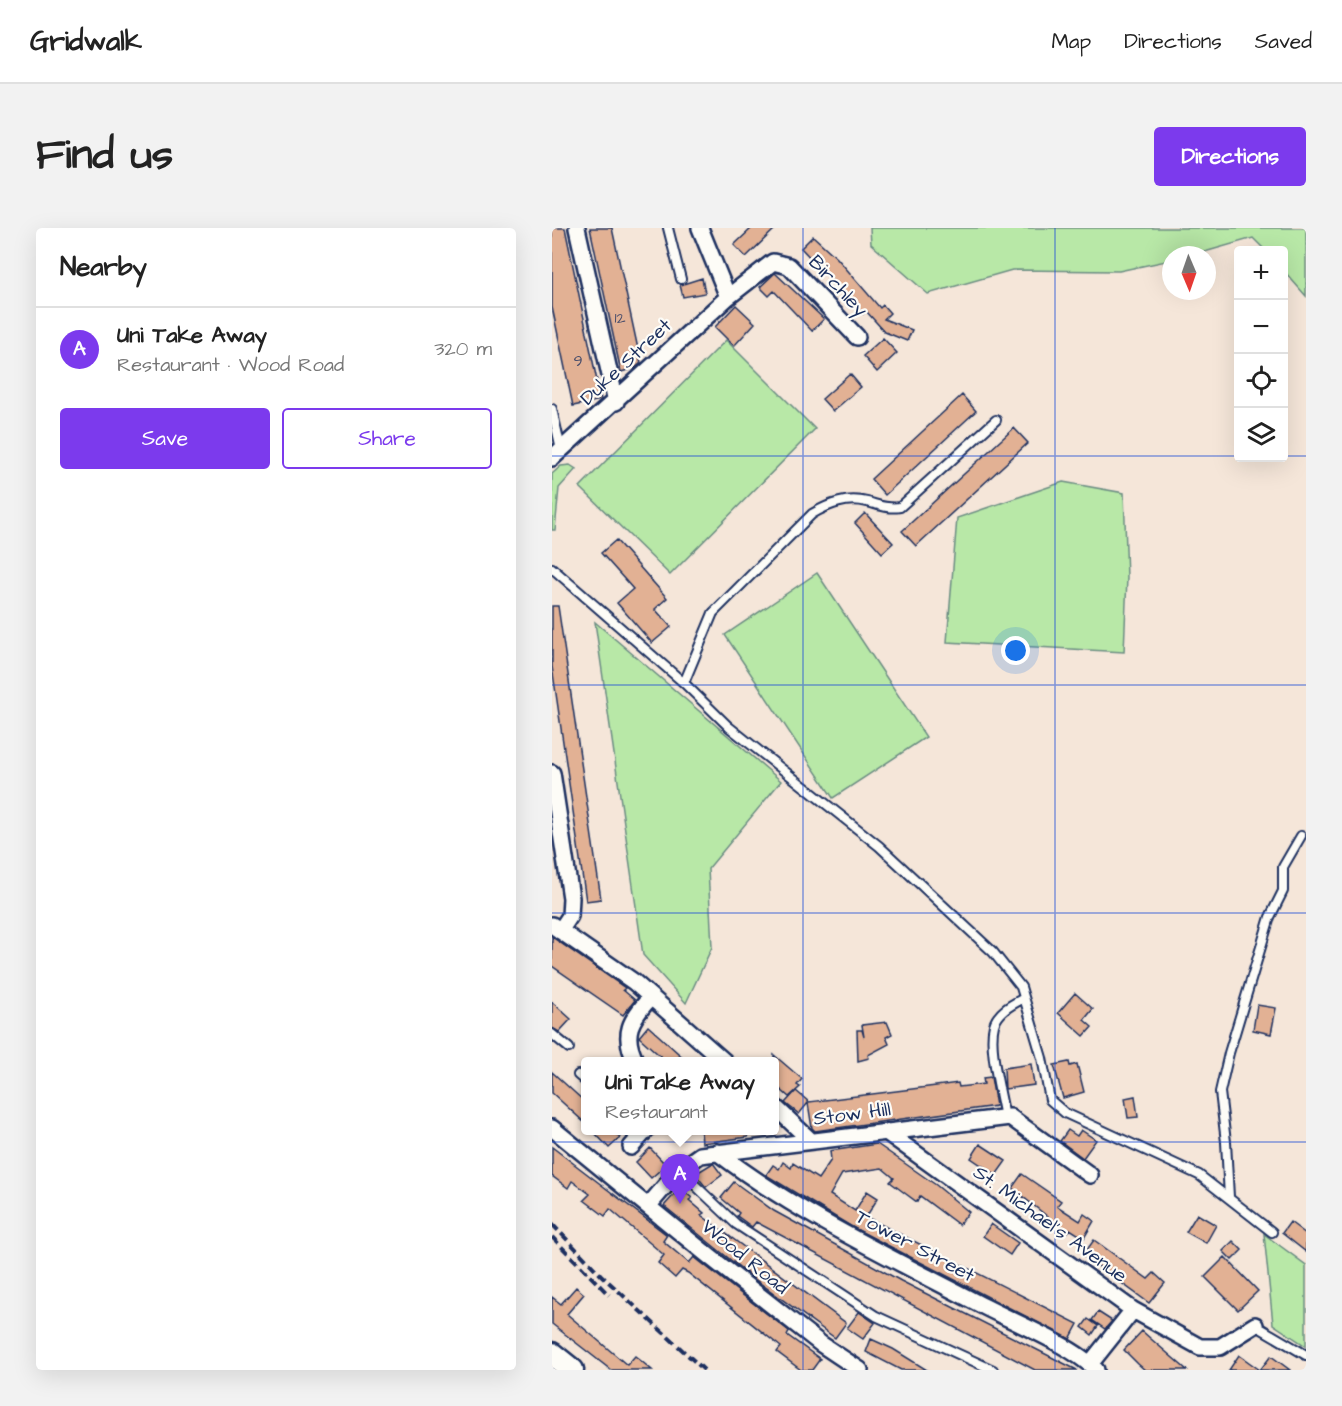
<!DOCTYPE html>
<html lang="en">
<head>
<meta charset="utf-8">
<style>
  :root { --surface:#fff; --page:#f2f2f2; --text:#222; --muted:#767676; --line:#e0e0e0; --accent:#7c3aed }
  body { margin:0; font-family:"Architects Daughter",sans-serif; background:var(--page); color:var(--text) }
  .controls { position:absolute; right:18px; top:18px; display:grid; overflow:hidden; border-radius:6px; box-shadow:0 6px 24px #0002 }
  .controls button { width:54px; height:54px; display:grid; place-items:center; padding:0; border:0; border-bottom:2px solid var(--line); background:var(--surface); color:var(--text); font:30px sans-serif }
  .compass { position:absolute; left:610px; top:18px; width:54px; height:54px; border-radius:50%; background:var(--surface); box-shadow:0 6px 24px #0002; rotate:178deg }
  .you { position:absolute; left:464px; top:423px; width:21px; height:21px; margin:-15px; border:4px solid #fff; border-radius:50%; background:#1a73e8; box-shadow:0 0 0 9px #1a73e833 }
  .badge { display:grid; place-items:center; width:39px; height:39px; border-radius:50%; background:var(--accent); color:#fff; font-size:20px; font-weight:700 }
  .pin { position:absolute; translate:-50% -50px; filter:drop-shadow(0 2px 3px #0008) }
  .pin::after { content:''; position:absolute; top:32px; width:21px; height:18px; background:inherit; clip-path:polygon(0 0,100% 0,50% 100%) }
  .popup { position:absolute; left:29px; top:829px; width:198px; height:78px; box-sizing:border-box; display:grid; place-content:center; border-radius:6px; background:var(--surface); filter:drop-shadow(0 2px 4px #0005); font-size:20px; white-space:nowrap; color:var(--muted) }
  .popup b { font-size:22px; color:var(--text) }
  .popup::after { content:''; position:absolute; left:50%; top:100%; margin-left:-12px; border:12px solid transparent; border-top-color:var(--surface) }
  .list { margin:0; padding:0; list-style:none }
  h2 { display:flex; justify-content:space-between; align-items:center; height:78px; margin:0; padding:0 24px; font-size:26px }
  h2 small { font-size:20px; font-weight:400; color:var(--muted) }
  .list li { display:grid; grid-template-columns:39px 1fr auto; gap:18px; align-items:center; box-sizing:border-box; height:84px; padding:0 24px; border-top:2px solid var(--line) }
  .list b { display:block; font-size:22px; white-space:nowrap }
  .list p { margin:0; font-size:20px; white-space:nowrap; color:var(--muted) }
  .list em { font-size:20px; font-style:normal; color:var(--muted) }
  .actions { display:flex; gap:12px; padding:18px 24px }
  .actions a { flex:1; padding:14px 0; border:2px solid var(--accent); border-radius:6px; text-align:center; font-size:21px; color:var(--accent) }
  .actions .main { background:var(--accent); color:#fff }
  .icon { flex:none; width:33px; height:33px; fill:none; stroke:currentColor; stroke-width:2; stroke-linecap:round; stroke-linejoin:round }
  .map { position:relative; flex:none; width:754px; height:1142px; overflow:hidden; border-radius:6px }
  header { display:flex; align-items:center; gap:36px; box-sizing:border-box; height:84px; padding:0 30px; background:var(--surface); border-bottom:2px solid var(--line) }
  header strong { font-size:28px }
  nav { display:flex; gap:33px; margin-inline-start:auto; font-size:21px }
  .intro { display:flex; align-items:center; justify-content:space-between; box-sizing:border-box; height:144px; padding:0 36px }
  h1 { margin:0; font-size:42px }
  .button { padding:15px 27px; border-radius:6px; background:var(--accent); color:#fff; font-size:21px; font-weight:700 }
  main { display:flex; gap:36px; padding:0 36px }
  aside { flex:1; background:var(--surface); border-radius:6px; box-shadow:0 6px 24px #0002 }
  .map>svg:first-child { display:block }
  .green { fill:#b8e8a7; stroke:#6a8c82; stroke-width:1.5 }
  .building { fill:#e2b194; stroke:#1b2f5e; stroke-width:1.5 }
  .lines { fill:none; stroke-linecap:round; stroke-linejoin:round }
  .lane-casing { stroke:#1b2f5e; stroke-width:12 }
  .street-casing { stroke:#1b2f5e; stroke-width:20 }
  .secondary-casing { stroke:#1b2f5e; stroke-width:27 }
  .lane { stroke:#fdfcf7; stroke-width:8 }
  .street { stroke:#fdfcf7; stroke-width:15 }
  .secondary { stroke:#fdfcf7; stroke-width:22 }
  .rail { stroke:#1b2f5e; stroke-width:4; stroke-dasharray:9 4.5; stroke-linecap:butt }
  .grid { fill:none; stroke:#1d4ed8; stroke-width:1.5; stroke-opacity:0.55 }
  .labels { text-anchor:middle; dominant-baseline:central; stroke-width:4.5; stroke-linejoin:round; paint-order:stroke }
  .number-label { font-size:16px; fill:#4d506c }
  .street-label { font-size:20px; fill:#1b2f5e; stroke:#fdfcf7 }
</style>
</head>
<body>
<header>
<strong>Gridwalk</strong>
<nav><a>Map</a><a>Directions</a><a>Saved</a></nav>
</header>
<div class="intro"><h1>Find us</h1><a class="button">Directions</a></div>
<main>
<aside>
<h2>Nearby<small></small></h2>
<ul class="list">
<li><span class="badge">A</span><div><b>Uni Take Away</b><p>Restaurant · Wood Road</p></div><em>320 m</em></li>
</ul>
<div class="actions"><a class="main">Save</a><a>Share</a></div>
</aside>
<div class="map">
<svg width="754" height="1142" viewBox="0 0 754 1142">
  <rect width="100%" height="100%" fill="#f5e6d9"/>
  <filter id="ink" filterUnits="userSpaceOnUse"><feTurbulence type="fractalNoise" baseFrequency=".0167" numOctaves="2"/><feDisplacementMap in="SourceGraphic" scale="12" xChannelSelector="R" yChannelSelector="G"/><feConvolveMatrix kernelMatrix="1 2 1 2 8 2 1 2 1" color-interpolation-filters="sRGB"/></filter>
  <g filter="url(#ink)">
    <path class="green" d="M318,0H754V68L732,43V22H713L701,10L642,27H619V32L567,43L460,42L376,66L319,16Z
      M174,112L263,201L118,347L28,259Z
      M18,237L24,241L7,260L3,302H0V246L9,238Z
      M511,254L572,265L575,349L572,424L395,414L405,290Z
      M265,345L374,509L281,570L173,407Z
      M43,394L229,553L156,641L160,719L134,775L91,727Z
      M712,1006L754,1037V1118L721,1096Z"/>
    <path class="building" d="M0,0H13L49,172L21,178L0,79Z
      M38,0H60L89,135L83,140L69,144Z
      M200,0H224L194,29L182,17Z
      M261,8L285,30L328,80L331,77L338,85L332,91L360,102L355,113L333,104L314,83L311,86L249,20Z
      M223,45L272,91L260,103L222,63L217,68L208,59Z
      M150,50L153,65L131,69L128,57Z
      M184,77L203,95L182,118L163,99Z
      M331,110L345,125L325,144L311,128Z
      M298,146L309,159L281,183L270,171Z
      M410,167L424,183L333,267L319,251Z
      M462,200L476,215L364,318L350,303Z
      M313,285L341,315L330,325L303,295Z
      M64,312L115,370L103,381L119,399L100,415L65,375L81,361L49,325Z
      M0,378H6L49,671L34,673L0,438Z
      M0,709L73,760L71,762L83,772L71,787L0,738Z
      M523,765L541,781L532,792L540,799L532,808L506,785Z
      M0,774L19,791L7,804L0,800Z
      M705,777L724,780L719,806L701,802Z
      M335,794L340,806L334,809L337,816L316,827L317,830L306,833L305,802H310L312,809L310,797Z
      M96,798L136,834H115L87,809Z
      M222,827L250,851L245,857L248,859L237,869L222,856Z
      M517,834L518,838L525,836L532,864L511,870L502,837Z
      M479,836L482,857L453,861L452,840Z
      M0,844L33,874V895L0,865Z
      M439,849L444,878L270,902L263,903L260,900L256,875L247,886L233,875L244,863L257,874L384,858L406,855L407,859L432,856L431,850Z
      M583,868L586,889L576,890L573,870Z
      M516,902L525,908L529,902L544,912L531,930L508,913Z
      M41,903H61L68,910L57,920Z
      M149,903H195L196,909L150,915Z
      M325,916L384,957L417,984L407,997L368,968L365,974L354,966L338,954L342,950L330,940L290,946L278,967L303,983L315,963L326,970L314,989L526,1096L518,1111L300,999L214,947L221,937L227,941L231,934L239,940L241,935L266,951L279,932L278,923Z
      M428,916L454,933L444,947L419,930Z
      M0,919L115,1007L111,1013L137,1035L142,1029L237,1103L235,1107L268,1131L260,1142H249L225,1124L229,1119L136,1045L130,1042L123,1050L106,1035L112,1027L58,981L53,988L32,972L38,966L20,953L16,960L0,948Z
      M98,920L114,937L99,950L84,934Z
      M161,935L170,947L154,959L143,946Z
      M470,946L509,973L505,978L528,993L532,986L542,993L532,1010L518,1001L516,1004L501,993L460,960Z
      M182,954L222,983L349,1053L525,1142H483L204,994L200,999L185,988L187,985L169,970Z
      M128,960L140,970L137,972L152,985L149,987L294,1095L283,1110L201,1050L112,978Z
      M645,986L664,997L654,1015L634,1004Z
      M738,994L754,1006V1024L730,1005Z
      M439,996L466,1015L458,1027L431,1008Z
      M542,1012L596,1051L602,1045L613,1055L597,1075L531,1027Z
      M681,1013L690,1022L680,1032L671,1023Z
      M673,1029L706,1063L686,1082L653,1049Z
      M24,1059L32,1066L15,1086L75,1137L83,1128L100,1142H59L0,1096V1069L9,1076Z
      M307,1084L323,1095L311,1111L295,1100Z
      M546,1084L560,1093L553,1101L540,1092Z
      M536,1091L546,1098L540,1107L530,1099Z
      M590,1103L599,1111L635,1142H593L586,1136L572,1122Z
      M319,1111L341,1121L375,1142H349L314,1124Z
      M687,1127L708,1142L719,1128L738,1142H677Z"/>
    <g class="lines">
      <g class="lane-casing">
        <path id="lane" d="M116,0L129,51
          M0,181L9,221
          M0,340L132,455L161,385L260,286C277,276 295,269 315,274C327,277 336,281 348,279L444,192
          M132,455L177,499L327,618L441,724L469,759L490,830L498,872L513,885L647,947L720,1004
          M0,806L17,820
          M26,847L33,853
          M453,890C449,865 436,820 442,797C446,783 461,776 472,770
          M76,902L85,912
          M127,942L184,996L324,1088L441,1142
          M677,969L674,914L668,864L677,825L718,689L731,663V639L749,608
          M703,1097L754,1127"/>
      </g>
      <g class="street-casing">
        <path id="street" d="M25,0L64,174
          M148,0L176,69
          M0,230L176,69L221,34L237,38L305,109
          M0,545L19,670L18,688L8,703
          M0,697L82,754L173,834
          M84,834C69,806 79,791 98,770
          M222,878L258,912
          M0,900L158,1029L269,1116L308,1142
          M334,904L581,1082L538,1136
          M79,919L94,902
          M165,924C247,987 342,1031 433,1079C464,1095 521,1118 544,1142
          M97,977L127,942L148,927L458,889L538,947
          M581,1082L648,1119H668L703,1097"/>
      </g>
      <g class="secondary-casing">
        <path id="secondary" d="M0,1126L20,1142"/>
      </g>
      <use href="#lane" class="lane"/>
      <use href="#street" class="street"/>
      <use href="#secondary" class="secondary"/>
      <path class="rail" d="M0,996L49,1047L152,1142
        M0,1009L57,1067"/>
    </g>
  </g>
  <path class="grid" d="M251,0V1142M503,0V1142M0,228H686M732,228H754M0,457H754M0,685H754M0,914H754"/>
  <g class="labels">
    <g class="number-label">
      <text x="68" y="90">12</text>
      <text x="26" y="133">9</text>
    </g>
    <g class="street-label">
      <text transform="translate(286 58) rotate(47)">Birchley</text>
      <text transform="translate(74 134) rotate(-43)">Duke Street</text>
      <text transform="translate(300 886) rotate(-7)">Stow Hill</text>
      <text transform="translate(498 996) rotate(36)">St. Michael's Avenue</text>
      <text transform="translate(363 1018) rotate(28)">Tower Street</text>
      <text transform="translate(193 1029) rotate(39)">Wood Road</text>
    </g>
  </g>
</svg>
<div class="controls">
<button>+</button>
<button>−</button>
<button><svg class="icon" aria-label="locate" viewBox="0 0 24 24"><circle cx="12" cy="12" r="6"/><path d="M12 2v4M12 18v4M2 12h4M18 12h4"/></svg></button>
<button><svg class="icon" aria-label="layers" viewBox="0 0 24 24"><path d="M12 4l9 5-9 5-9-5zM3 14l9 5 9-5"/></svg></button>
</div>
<svg class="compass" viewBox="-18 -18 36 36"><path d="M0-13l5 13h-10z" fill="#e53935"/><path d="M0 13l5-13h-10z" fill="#767676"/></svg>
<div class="you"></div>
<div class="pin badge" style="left:128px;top:976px">A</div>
<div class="popup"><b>Uni Take Away</b>Restaurant</div>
</div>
</main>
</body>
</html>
